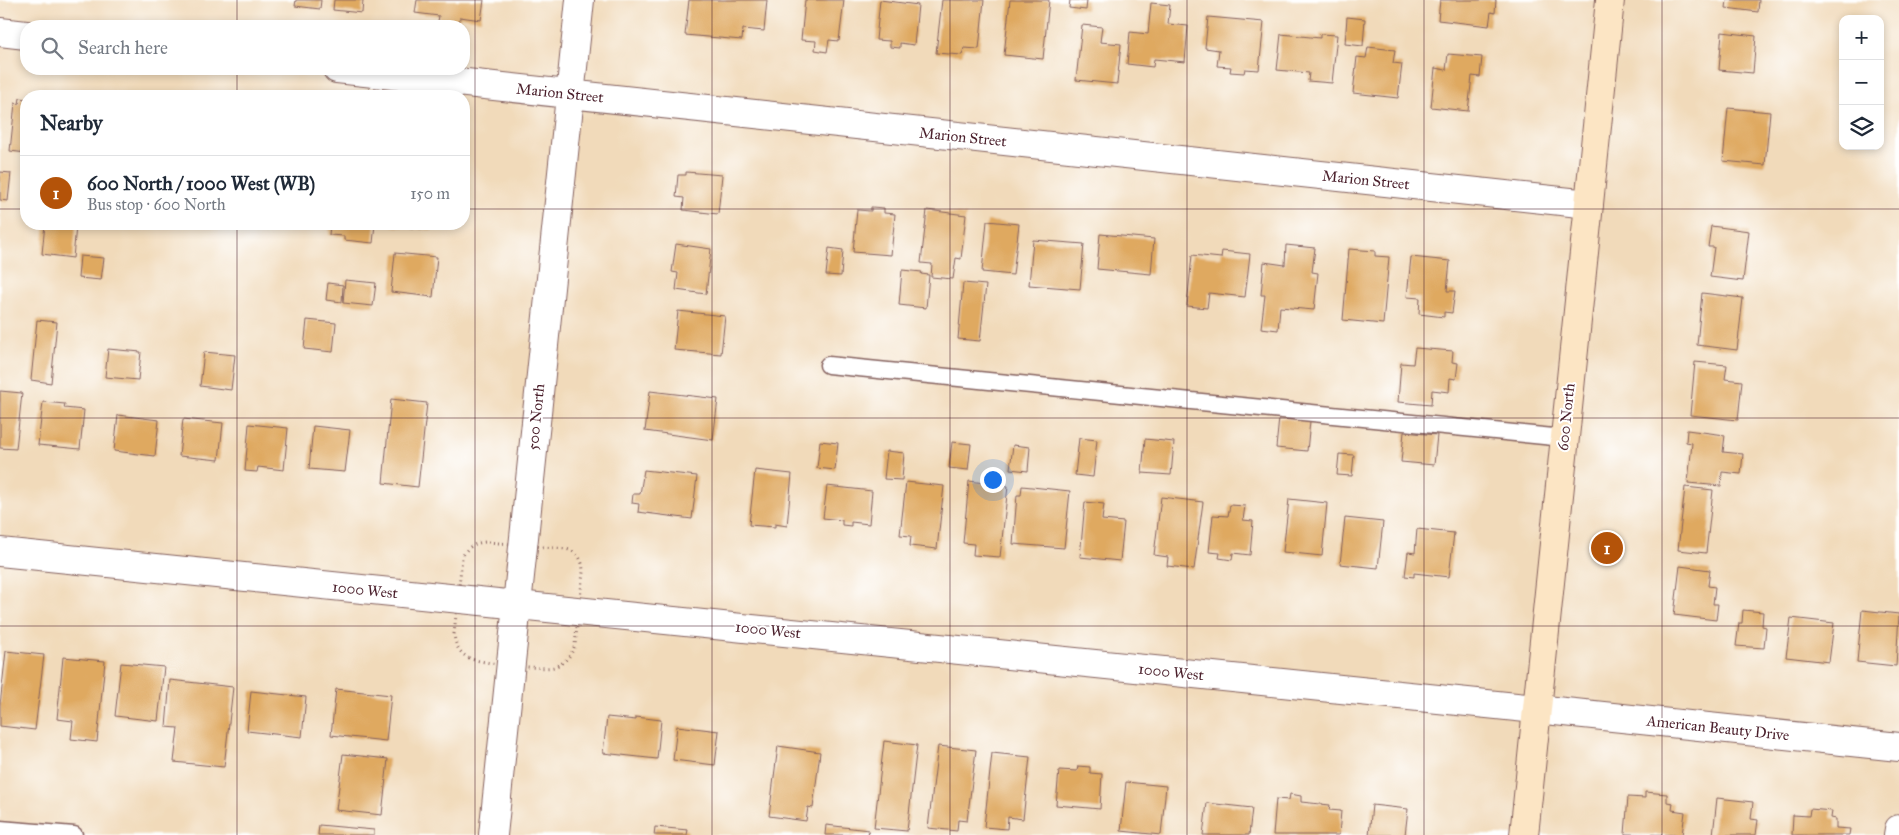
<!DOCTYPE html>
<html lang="en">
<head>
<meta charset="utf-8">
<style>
  :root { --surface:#fff; --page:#f6f6f7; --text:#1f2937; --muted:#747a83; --line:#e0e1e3; --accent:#b45309 }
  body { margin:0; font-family:"IM FELL Great Primer",serif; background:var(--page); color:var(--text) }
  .controls { position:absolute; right:15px; top:15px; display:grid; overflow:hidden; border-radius:10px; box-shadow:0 2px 8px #0003 }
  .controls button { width:45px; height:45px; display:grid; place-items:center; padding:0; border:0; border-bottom:1px solid var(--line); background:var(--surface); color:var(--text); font:25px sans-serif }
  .you { position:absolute; left:992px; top:479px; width:18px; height:18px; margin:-12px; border:4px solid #fff; border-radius:50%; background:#1a73e8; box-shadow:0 0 0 8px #1a73e833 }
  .badge { display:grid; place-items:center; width:32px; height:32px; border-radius:50%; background:var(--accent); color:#fff; font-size:16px; font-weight:700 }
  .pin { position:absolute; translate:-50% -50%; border:2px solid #fff; box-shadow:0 1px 5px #0006 }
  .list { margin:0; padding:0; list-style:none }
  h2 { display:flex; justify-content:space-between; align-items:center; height:65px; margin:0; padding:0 20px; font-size:21px }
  h2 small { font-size:16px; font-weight:400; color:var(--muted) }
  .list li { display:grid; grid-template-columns:32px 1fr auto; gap:15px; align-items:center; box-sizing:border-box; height:75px; padding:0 20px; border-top:1px solid var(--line) }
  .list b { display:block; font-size:19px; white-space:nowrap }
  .list p { margin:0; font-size:16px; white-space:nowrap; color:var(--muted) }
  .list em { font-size:16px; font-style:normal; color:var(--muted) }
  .icon { flex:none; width:28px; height:28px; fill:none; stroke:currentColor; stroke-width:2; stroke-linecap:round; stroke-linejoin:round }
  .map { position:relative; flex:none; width:1899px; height:835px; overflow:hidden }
  .search { position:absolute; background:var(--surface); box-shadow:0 2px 8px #0003; left:20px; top:20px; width:450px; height:55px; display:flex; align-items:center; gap:12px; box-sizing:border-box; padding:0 18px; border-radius:20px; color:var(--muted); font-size:19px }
  .panel { position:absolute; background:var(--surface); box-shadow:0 2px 8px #0003; left:20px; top:90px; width:450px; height:140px; border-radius:20px }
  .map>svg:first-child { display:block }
  .building { fill:#dfa961 }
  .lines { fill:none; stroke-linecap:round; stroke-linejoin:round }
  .service-casing { stroke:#84605d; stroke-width:19 }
  .minor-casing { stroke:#84605d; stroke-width:30 }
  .tertiary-casing { stroke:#84605d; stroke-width:30 }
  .secondary-casing { stroke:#84605d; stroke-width:30 }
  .path { stroke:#84605d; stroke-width:3; stroke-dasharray:1 4; stroke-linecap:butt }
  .service { stroke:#fff; stroke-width:16 }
  .minor { stroke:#fff; stroke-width:28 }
  .tertiary { stroke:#fff; stroke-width:28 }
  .secondary { stroke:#fce5c4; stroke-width:28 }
  .grid { fill:none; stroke:#4a1f2b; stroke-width:1; stroke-opacity:0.55 }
  .labels { text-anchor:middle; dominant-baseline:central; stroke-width:4; stroke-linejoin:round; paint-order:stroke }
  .street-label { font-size:15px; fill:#4a1f2b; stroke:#fff }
</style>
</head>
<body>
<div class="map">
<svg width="1899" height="835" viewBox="0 0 1899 835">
  <rect width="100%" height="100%" fill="#fff"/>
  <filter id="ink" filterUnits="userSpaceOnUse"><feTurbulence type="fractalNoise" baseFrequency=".02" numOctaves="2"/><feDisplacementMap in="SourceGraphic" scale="10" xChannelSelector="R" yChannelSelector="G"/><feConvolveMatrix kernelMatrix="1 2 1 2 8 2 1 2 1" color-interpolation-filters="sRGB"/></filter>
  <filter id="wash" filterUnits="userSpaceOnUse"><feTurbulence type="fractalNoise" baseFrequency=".0096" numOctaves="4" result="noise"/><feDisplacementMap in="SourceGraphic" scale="20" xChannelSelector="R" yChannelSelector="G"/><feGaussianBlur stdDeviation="1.12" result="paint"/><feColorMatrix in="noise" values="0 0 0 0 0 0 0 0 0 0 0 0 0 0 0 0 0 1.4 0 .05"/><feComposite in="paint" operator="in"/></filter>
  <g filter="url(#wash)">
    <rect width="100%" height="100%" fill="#f1daba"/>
    <g id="blocks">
      <path class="building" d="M296,0H321L320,9L295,6Z
        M334,0H363L362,13L333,10Z
        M417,0H484L481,20L460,17L459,26H437L439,16L415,13Z
        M689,0H767L764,31L743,29L742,40L685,35Z
        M805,0H844L839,41L829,40L827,52L815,50L816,41L801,40Z
        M880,0L918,5L914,45L900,43V48L890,47V41L876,40Z
        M942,0H984L979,49L964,48L962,55L936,53Z
        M1010,0H1049L1043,59L1004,55Z
        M1070,0H1087L1086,10L1069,8Z
        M1440,0H1496L1495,13L1491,12L1489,26L1438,20Z
        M1727,0H1759L1758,12L1726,8Z
        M1151,3L1170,5L1168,24L1188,26L1185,62L1154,59L1153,67L1127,64L1130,32L1148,34Z
        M1208,17L1264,22L1259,70L1245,69L1244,73L1230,72L1231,67L1217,66L1219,50L1205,48Z
        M1347,17L1365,19L1363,46L1345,44Z
        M1082,25L1102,27L1100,42L1121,44L1117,84L1076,80Z
        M1722,32L1756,36L1753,73L1719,70Z
        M1281,34L1320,38V34L1337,35L1332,83L1308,81L1309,73L1277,70Z
        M1368,47L1395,50L1393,63L1402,64L1398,98L1353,93L1357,57L1366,58Z
        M1448,54L1482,57L1480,77L1472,76L1468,111L1431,107L1435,68L1446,70Z
        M20,98L26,99V153L10,151L15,103L19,104Z
        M1728,108L1770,112L1765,165L1723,161Z
        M0,172L11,173L8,201L0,200Z
        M686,172L722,175L718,214L683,210L684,198L676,197L678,175H686Z
        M871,207L884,208V213L895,214L891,255L853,252L857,210L871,211Z
        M927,210L966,215L961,259L956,258L953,279L931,277L932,264L921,263Z
        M987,221L1019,224L1013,275L982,272Z
        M45,224L76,226L73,258L42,254Z
        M330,224H375L373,243L344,240V236L329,235Z
        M392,224H433V230L392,226Z
        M1711,226L1749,231L1743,281L1710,277L1714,247H1708Z
        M1100,234L1154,239L1151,274L1097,269Z
        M1033,240L1084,244L1080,289L1029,285Z
        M676,244L711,249L706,294L676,290L678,273L672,272Z
        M1286,245L1315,248L1312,272L1318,273L1314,310L1280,307L1278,330L1261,328L1265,295H1261L1264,262L1285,265Z
        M829,248L843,250L841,276L826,275Z
        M1349,249L1375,251V256L1389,257L1383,324L1343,320Z
        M1222,251L1250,254L1245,297L1209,293L1207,308L1187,306L1192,255L1221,258Z
        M395,253L437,257L433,297L391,292Z
        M80,256L104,258L101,280L78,278Z
        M1411,257L1450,261L1447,291H1455L1452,313L1444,312V317L1419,314L1420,298L1407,297Z
        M902,270L922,272L921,274L929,275L926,308L899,305Z
        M345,280L376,283L373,306L343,303Z
        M328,283L343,285L342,302L326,300Z
        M963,283L986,285L980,341L958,339Z
        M1702,293L1743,298L1737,350L1697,345Z
        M678,311L725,316L721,354L674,350Z
        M37,320L57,322L51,383L31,380Z
        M307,320L336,323L333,352L304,349Z
        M1415,348L1453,351L1452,362L1458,363L1456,379L1450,378L1449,392L1432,390L1431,405L1398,402L1401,363L1413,364Z
        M108,349L141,352L138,380L105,377Z
        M204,352L235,355L231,390L200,386Z
        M1695,362L1727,365L1725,379L1742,381L1738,420L1690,415Z
        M0,391L22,393L16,449L0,448Z
        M650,391L718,399L713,440L645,431Z
        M391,399L427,403L418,487L383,483Z
        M43,402L65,404L64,408L84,410L80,449L38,445Z
        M118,415L159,420L155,456L114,451Z
        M1279,418L1310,421L1307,451L1276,448Z
        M183,419L223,423L219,460L179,456Z
        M249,424L288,428L284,470L258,467L257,472L245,471Z
        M313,426L350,430L345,472L309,469Z
        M1687,430L1725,435L1723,452L1743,454L1741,474L1722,472L1721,486L1688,483L1692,443L1686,442Z
        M1404,432L1437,435L1434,465L1401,462Z
        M1079,438L1097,440L1093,477L1075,475Z
        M1145,439L1174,442L1171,475L1142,473Z
        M820,441L838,443L835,470L817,468Z
        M952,442L971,444L968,470L949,468Z
        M1013,445L1030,447L1028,471L1010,469Z
        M887,451L904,453L902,480L884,479Z
        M1339,454L1354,455L1352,476L1337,475Z
        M644,470L697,476L692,519L638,512L639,504L632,503L633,494H640Z
        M755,470L792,474L787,526L775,524V527L749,525Z
        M969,481L1008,486L1000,557L973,555L974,544L963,543Z
        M906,482L944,486L937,549L910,546L911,536L900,535Z
        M827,486L872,491L869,524L851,522V526L842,525V520L823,518Z
        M1022,486L1070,491L1064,548L1013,544L1017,495H1021Z
        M1685,487L1713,490L1706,553L1678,550Z
        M1161,497L1203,502L1194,569L1167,566L1168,557L1154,555Z
        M1289,499L1327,503L1322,556L1283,552Z
        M1085,502L1104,504L1102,520L1124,522L1120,561L1080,557Z
        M1230,505L1245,506L1243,520L1253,521L1250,555L1233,553L1232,560L1219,558L1220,553L1209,552L1213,515L1228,516Z
        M1345,518L1383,522L1378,568L1340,564Z
        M1417,529L1454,533L1449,577L1414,573V577L1405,576L1408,552L1415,553Z
        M1680,566L1710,570L1708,586L1715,587L1713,604H1718L1716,620L1674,615Z
        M1743,610L1763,612L1762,626L1766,627L1764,648L1736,646L1739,623H1742Z
        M1862,610L1899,614L1896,666L1857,662Z
        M1791,618L1834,623L1829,662L1786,657Z
        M6,651L44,655L35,730L0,726V705Z
        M63,657L105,661L97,742L71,739L73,721L57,719Z
        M121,663L164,667L158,721L115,716Z
        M170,680L233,687L224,767L174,762L178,728L166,727Z
        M336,689L391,695L386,741L331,735Z
        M251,691L306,697L302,737L247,731Z
        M607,717L636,720V717L661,720L657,759L603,753Z
        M677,726L719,731L715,765L673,760Z
        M884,741L917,745L907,831L874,828Z
        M778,746L820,752L813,808L808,807L806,821L769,816Z
        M938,746L976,750L967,821L958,820L957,831L928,828Z
        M992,753L1030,757L1023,819L1008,817L1007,829L984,827Z
        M343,754L388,759L382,815L336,810Z
        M1078,766L1090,767V773L1102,774L1100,809L1056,805L1059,770L1077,771Z
        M1126,782L1166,786L1161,835L1121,831Z
        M1645,792L1667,794V802L1673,803L1672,810L1685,812L1682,835L1625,834L1628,797L1645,798Z
        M1290,794L1301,796V802L1330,805L1329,810L1341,811L1339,835H1273L1276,799L1289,800Z
        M1717,798L1753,802L1751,819L1758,820L1756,835H1713Z
        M1207,803L1252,808L1249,835H1203Z
        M1372,805L1408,809L1405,835H1369Z
        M1810,809L1832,811L1831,818L1836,819V828L1850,829L1849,835H1792L1793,815L1809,816Z
        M319,825L374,830V835H318Z
        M826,825L869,830L868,835H825Z
        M655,827L688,830L687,835H654Z"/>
    </g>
  </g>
  <g filter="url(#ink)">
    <use href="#blocks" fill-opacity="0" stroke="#84605d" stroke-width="1"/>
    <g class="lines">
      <g class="service-casing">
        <path id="service" d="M828,365L1564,438
          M0,829L74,835"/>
      </g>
      <g class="minor-casing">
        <path id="minor" d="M0,32L26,35
          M337,69L1589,204
          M1536,709L1899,747
          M493,835L580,0
          M1898,835L1899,829"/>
      </g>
      <g class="tertiary-casing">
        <path id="tertiary" d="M0,552L1536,709"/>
      </g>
      <g class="secondary-casing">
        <path id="secondary" d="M1524,835L1610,0"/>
      </g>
      <path class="path" d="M488,542L566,549C578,552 583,560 583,572L575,645C571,656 565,663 554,667C545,670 478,663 469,658C459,653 455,645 454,634L462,558C466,547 476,542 488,542Z"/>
      <use href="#service" class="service"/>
      <use href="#minor" class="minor"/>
      <use href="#tertiary" class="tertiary"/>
      <use href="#secondary" class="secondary"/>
    </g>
  </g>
  <path class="grid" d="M237,0V26M475,0V835M712,0V835M950,0V835M1187,0V835M1424,0V835M1662,0V835M237,69V96M0,209H26M464,209H1899M237,224V835M0,418H1899M0,626H1899"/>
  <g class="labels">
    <g class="street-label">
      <text transform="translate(560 93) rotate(6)">Marion Street</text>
      <text transform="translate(963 137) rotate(6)">Marion Street</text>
      <text transform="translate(1366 180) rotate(6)">Marion Street</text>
      <text transform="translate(536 417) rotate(-84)">500 North</text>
      <text transform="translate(1566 417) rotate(-84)">600 North</text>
      <text transform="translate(365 590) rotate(6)">1000 West</text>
      <text transform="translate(768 630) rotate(6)">1000 West</text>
      <text transform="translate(1171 672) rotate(6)">1000 West</text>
      <text transform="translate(1718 728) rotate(6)">American Beauty Drive</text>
    </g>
  </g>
</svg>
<div class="controls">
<button>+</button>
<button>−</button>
<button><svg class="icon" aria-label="layers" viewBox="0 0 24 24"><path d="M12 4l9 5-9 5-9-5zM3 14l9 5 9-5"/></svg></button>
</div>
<div class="you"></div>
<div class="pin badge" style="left:1607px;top:548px">1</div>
<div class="search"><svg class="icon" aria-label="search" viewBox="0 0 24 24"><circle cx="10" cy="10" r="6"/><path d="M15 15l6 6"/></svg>Search here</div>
<section class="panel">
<h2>Nearby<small></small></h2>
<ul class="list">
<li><span class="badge">1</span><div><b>600 North / 1000 West (WB)</b><p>Bus stop · 600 North</p></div><em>150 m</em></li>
</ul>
</section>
</div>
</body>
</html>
